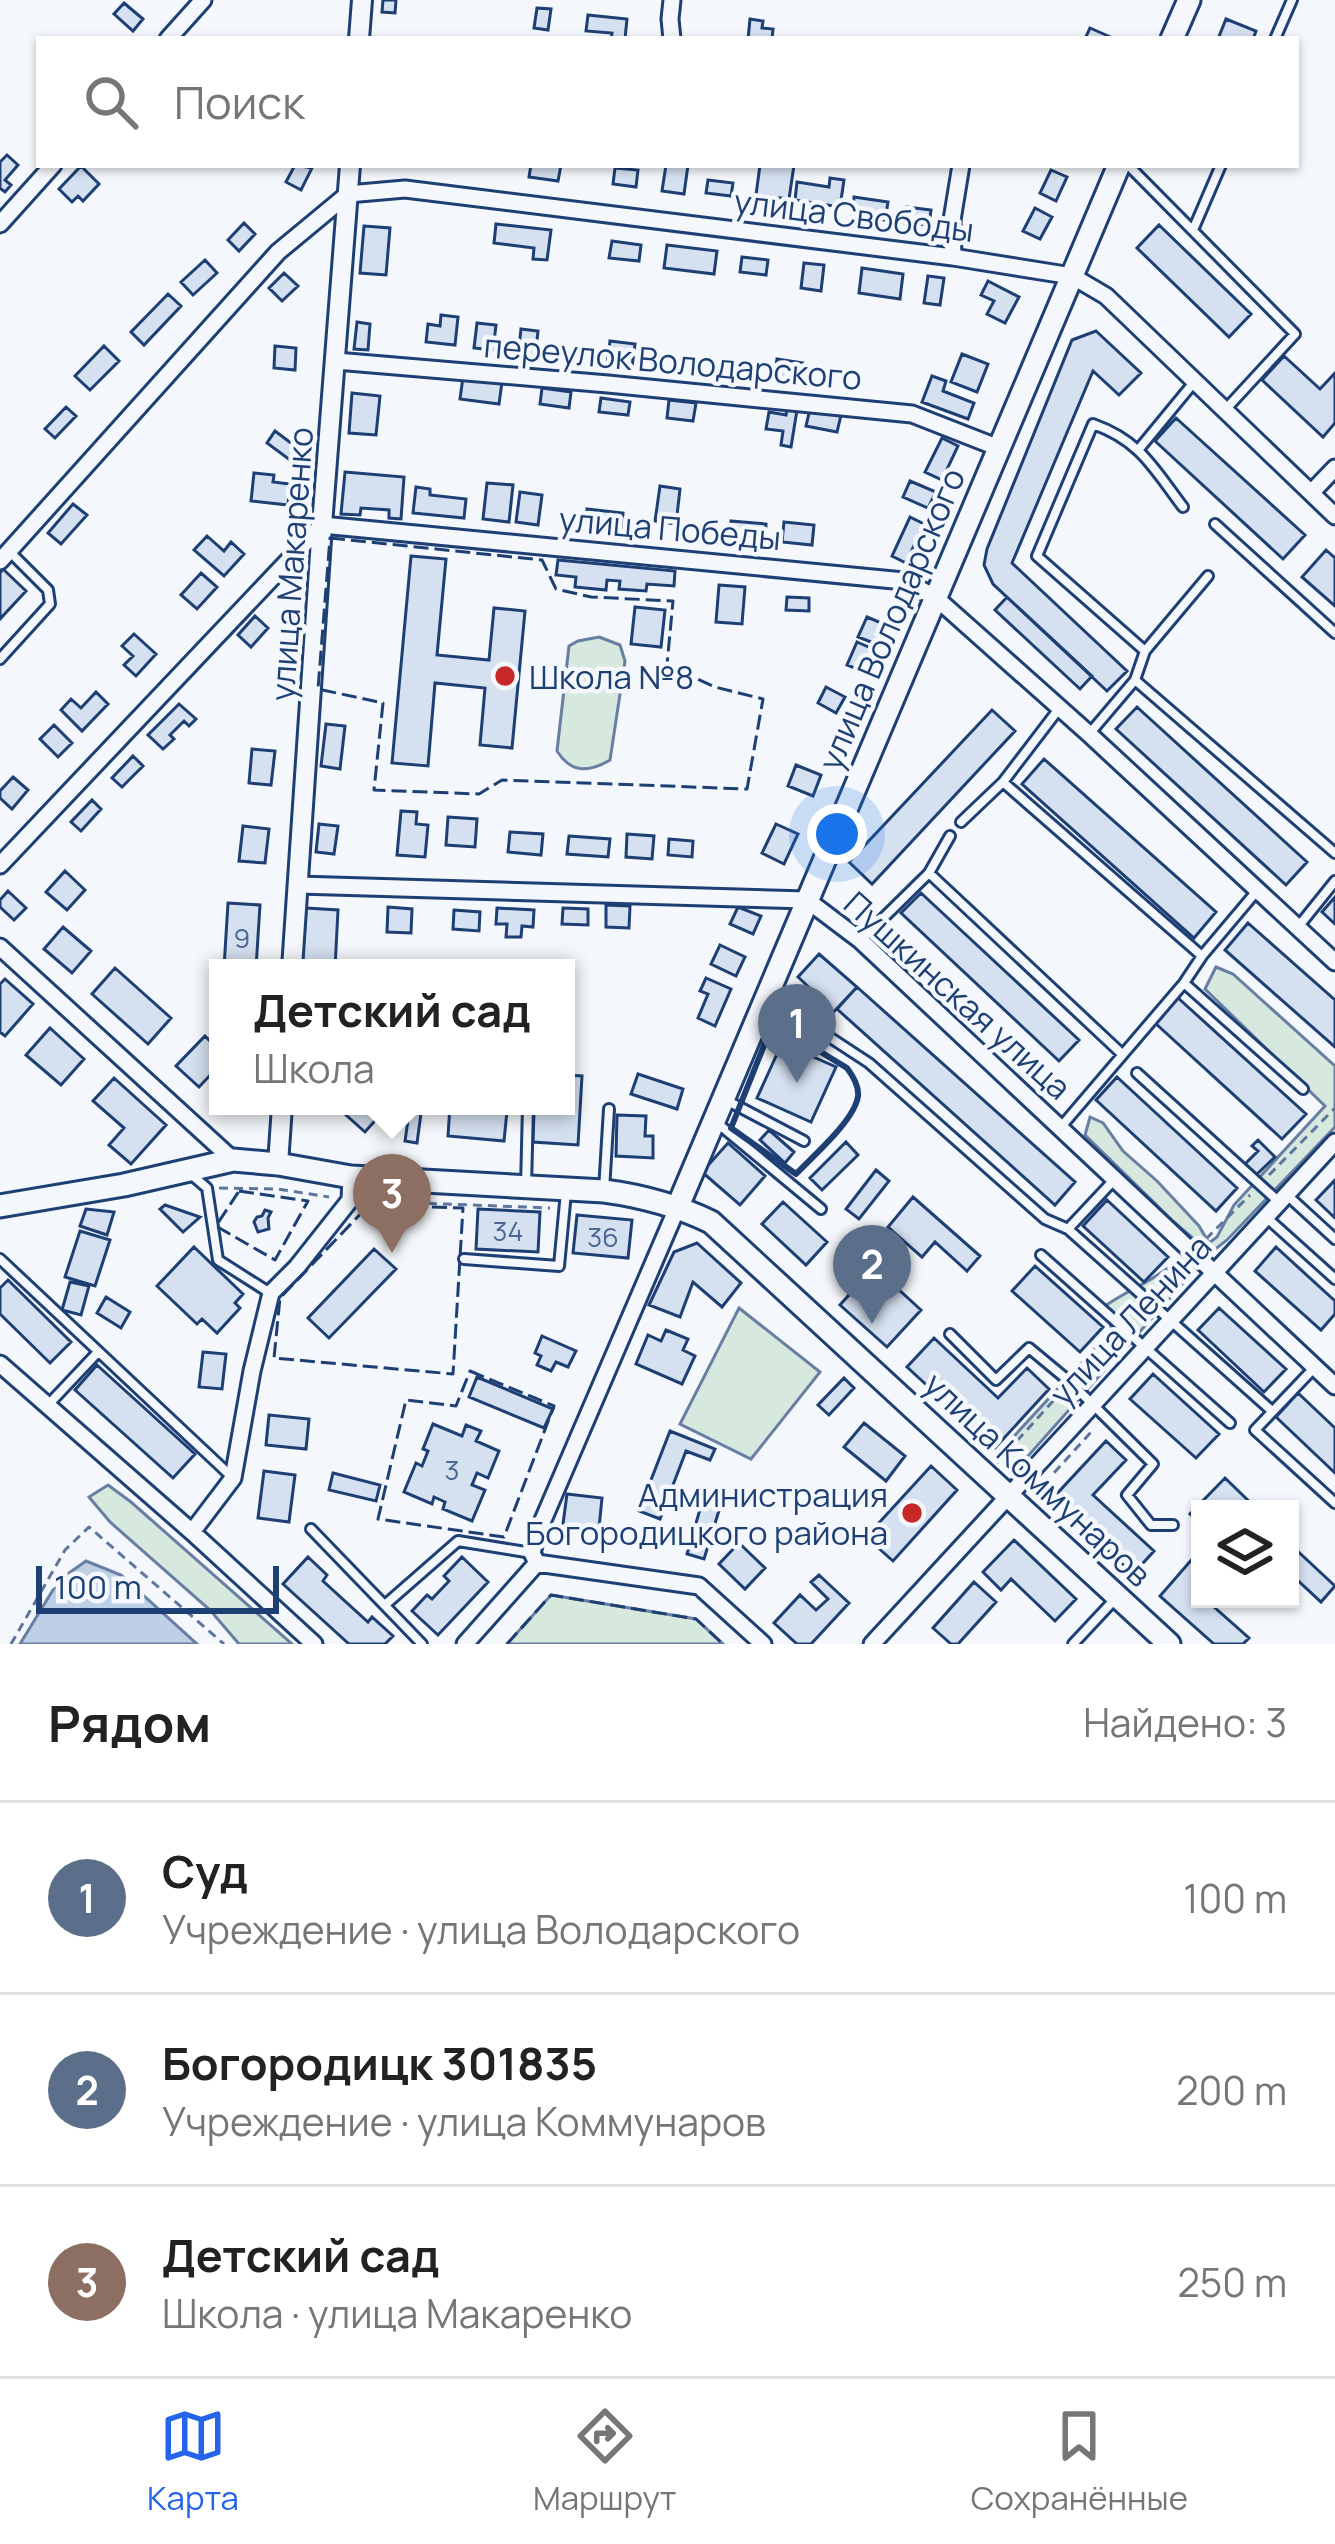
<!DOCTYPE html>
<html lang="ru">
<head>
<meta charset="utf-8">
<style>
  :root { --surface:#fff; --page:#f2f2f2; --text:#222; --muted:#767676; --line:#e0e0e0; --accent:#2563eb }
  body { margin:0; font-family:Manrope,sans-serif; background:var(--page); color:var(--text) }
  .controls { position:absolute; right:36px; bottom:36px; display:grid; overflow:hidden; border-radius:0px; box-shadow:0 3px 9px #0004 }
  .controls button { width:108px; height:108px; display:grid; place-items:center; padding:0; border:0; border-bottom:3px solid var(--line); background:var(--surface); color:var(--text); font:60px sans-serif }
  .scale { position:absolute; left:36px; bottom:30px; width:243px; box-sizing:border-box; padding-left:12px; border:6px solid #1d3f73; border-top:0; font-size:33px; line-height:42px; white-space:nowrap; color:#1d3f73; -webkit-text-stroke:9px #f4f7fb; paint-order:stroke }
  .you { position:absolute; left:837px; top:834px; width:42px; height:42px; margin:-30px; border:9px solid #fff; border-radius:50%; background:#1a73e8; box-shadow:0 0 0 18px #1a73e833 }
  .badge { display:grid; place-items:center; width:78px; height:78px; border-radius:50%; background:var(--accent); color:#fff; font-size:39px; font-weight:700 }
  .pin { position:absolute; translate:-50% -99px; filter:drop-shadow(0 3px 6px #0008) }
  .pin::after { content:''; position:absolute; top:63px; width:42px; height:36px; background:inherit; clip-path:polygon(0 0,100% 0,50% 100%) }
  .popup { position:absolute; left:209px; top:959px; width:366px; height:156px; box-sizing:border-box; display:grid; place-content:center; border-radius:0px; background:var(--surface); filter:drop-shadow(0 3px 9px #0005); font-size:39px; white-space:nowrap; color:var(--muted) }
  .popup b { font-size:45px; color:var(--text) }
  .popup::after { content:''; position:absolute; left:50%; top:100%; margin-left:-24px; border:24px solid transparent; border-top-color:var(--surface) }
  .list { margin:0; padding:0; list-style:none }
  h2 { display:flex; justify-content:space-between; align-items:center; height:156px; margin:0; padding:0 48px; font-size:51px }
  h2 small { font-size:39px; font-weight:400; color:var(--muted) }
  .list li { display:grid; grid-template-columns:78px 1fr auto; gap:36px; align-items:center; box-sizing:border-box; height:192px; padding:0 48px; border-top:3px solid var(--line) }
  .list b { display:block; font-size:45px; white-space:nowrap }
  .list p { margin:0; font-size:39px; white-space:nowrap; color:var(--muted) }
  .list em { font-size:39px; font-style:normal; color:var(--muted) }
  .icon { flex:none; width:66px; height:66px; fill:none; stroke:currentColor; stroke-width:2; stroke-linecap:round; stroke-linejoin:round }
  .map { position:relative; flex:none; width:1335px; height:1644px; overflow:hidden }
  .search { position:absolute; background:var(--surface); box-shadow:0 3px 9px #0004; left:36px; right:36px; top:36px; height:132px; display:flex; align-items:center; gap:30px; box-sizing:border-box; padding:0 42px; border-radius:0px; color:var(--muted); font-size:45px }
  .sheet { height:732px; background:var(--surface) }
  nav { display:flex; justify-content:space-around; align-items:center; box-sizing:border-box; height:168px; border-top:3px solid var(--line); background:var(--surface); font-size:33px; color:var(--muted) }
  nav a { display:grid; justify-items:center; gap:6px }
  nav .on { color:var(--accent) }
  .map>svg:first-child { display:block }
  .green { fill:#d7e8df; stroke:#687fa3; stroke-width:3 }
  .water { fill:#bed0e5; stroke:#687fa3; stroke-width:3 }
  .building { fill:#d5e0f0; stroke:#1d3f73; stroke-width:3 }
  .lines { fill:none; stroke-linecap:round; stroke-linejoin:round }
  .service-casing { stroke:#1d3f73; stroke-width:14 }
  .minor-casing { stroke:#1d3f73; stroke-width:21 }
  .tertiary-casing { stroke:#1d3f73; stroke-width:24 }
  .secondary-casing { stroke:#1d3f73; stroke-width:27 }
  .path { stroke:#5e769c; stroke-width:3; stroke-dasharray:9 6; stroke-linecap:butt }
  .service { stroke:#f4f7fb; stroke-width:8 }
  .minor { stroke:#f4f7fb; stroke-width:15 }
  .tertiary { stroke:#f4f7fb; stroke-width:18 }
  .secondary { stroke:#f4f7fb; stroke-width:21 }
  .fence { stroke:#1d3f73; stroke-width:3; stroke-dasharray:15 6; stroke-linecap:butt }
  .wall { stroke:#1d3f73; stroke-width:6 }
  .poi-dot { fill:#c62828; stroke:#f4f7fb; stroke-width:4.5 }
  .labels { text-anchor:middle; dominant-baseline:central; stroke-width:9; stroke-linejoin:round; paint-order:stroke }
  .number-label { font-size:27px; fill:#4b6792 }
  .street-label { font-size:33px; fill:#1d3f73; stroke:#f4f7fb }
  .poi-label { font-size:33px; fill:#1d3f73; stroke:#f4f7fb; text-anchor:start }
</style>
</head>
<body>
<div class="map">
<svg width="1335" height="1644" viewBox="0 0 1335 1644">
  <rect width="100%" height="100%" fill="#f4f7fb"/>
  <path class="green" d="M599,637L620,645L625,661L610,760C588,773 571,773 557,751L569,646L578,641Z
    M1216,967L1233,974L1335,1066V1127L1227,1240L1208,1255L1194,1239L1174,1222L1085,1135L1090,1117L1103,1123L1123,1151L1157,1181L1199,1226L1209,1243L1217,1237L1234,1205L1325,1106L1205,989Z
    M1178,1260L1193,1272L1128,1345L1111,1327L1105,1306C1129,1289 1156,1280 1178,1260Z
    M739,1308L820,1372L751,1459L680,1424Z
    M1101,1342L1124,1348L1029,1455L1014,1467L1005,1446Z
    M108,1485L131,1502L292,1644H239L210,1610L110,1522L89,1497Z
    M551,1595L696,1619L723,1644H507Z"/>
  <path class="water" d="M86,1561L121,1575L197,1644H20L59,1580Z"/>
  <path class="building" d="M383,0H396L395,13L382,12Z
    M124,3L143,19L133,31L114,14Z
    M537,8L551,9L548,30L534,28Z
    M588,15L627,19L625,39H611L612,33L586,31Z
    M750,19L763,21L762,28L773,29L772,39H748Z
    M1226,19L1256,31L1253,39H1218Z
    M1090,28L1115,39H1085Z
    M7,155L18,165L5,180L11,185L5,192L0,188V162Z
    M295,165L312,168L301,190L286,182Z
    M531,165H561L558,181L529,177Z
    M666,165H688L684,194L662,191Z
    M760,165H794L789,199L756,195Z
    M81,166L99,184L83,201L78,196L72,202L59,189Z
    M615,168L638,170L636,187L613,184Z
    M1051,170L1067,177L1056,201L1040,193Z
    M830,178L844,180L840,207L795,200L797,182L829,187Z
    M708,180L733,183L731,196L706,193Z
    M854,197L888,202L885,220L852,216Z
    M907,207L931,210L929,225L905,223Z
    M1035,208L1052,217L1040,239L1023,231Z
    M244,223L255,234L239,251L228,240Z
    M496,224L551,230L547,260L533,259L534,248L494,243Z
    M1159,225L1251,314L1229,337L1137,248Z
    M364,226L390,228L386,275L360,273Z
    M612,241L641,245L639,261L609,258Z
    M667,245L717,251L714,274L664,268Z
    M742,257L768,260L766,275L740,272Z
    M205,260L217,273L193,295L181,282Z
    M804,263L824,265L821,291L801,288Z
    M862,268L903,274L900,299L859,293Z
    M284,273L298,286L282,301L269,288Z
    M928,276L944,278L940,305L924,303Z
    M988,281L1019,297L1005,323L987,314L994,301L981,295Z
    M168,294L181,306L144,345L131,332Z
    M441,315L458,317L455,345L426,342L428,324L440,326Z
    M357,322L370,324L368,350L354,349Z
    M477,323L496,325L493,350L474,348Z
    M521,329L538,331L535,358L518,356Z
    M1096,331L1141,373L1119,395L1093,371L1012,563L1127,671L1107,691L993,584L984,565L987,549L1072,340Z
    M610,341L635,344L632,367L607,364Z
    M104,346L119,361L90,390L75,376Z
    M275,346L296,348L295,370L274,368Z
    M962,354L988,364L977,392L951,382Z
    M1284,356L1320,389L1335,373V423L1323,437L1262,380Z
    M777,359L803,363L800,381L774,378Z
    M932,376L946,381L943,391L974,403L968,419L922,402Z
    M463,377L502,382L499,404L460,399Z
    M542,388L571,392L569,408L540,404Z
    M352,393L380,396L376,435L349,433Z
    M601,398L630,402L628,415L599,412Z
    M669,400L696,403L693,421L667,418Z
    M66,407L76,416L55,438L45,429Z
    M787,408L797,410L791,447L781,445L783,431L766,429L769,412L786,415Z
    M810,409L841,415L837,432L806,426Z
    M1176,418L1305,535L1283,559L1155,441Z
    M275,431L299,449L290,460L267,443Z
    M942,438L958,446L942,480L925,472Z
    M345,472L404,477L401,519L389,518V510L361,508L360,515L341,514Z
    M254,473L274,475L273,482L290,484L288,505L251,501Z
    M910,481L936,492L928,508L903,497Z
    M487,483L513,485L509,522L483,519Z
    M660,486L680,489L676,524L655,521Z
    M416,487L430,489V495L466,499L464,518L413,513Z
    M520,492L542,495L538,525L516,522Z
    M73,504L87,515L61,544L48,533Z
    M587,509L623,513L622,528L585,525Z
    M910,517L924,524L906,563L892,556Z
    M731,521L766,524L765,541L730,538Z
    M784,522L814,525L812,545L782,542Z
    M207,536L224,551L231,542L244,554L224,576L194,550Z
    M1326,550L1335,558V606L1302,577Z
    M411,556L446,559L437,655L489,660L494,608L525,611L512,748L480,745L485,688L435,683L428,766L392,763Z
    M558,560L675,571L674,586L647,584L646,591L619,589L620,581L607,580L606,590L575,587L576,577L556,575Z
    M3,569L26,591L0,619V573Z
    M201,573L217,587L197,609L181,595Z
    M719,585L745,587L742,624L716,622Z
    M787,597L809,598V611L786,610Z
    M1007,597L1092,676L1080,689L995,610Z
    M635,607L665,610L661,647L631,644Z
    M255,616L268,628L251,647L238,635Z
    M867,617L884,624L876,644L858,637Z
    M134,634L156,654L136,676L124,665L133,656L122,646Z
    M857,642L873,649L864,672L847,665Z
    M826,687L845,697L836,713L818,703Z
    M96,692L108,704L82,731L61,710L71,699L81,708Z
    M179,704L196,719L189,726L184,721L170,735L174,739L163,749L148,735Z
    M1137,707L1307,862L1286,885L1116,729Z
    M992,710L1015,731L872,884L849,862Z
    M326,724L345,726L340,769L321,766Z
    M54,725L72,743L58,757L40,739Z
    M252,749L275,751L271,785L249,783Z
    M133,756L143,766L122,787L112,778Z
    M1044,759L1216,912L1194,938L1022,784Z
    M796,765L821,775L813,796L788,786Z
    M13,777L28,790L12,809L0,798V791Z
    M92,800L101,809L81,831L71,822Z
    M401,811L417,812L416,824L428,825L425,857L397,855Z
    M448,817L477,819L475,847L446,845Z
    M319,824L338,826L334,854L316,852Z
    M776,824L798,834L784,864L762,853Z
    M243,826L269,829L265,863L239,861Z
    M510,832L543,834L541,855L508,852Z
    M627,834L654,836L652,859L626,857Z
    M569,836L610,839L608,857L567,854Z
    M669,839L693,841L692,857L668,855Z
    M65,871L85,890L67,910L46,892Z
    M8,891L26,908L14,920L0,907V900Z
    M921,893L1079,1040L1059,1061L901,913Z
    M1335,897V924L1322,912Z
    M228,903L260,905L256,968H224Z
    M606,905L630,906L629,928L606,927Z
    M388,907L412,909L411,933L387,932Z
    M738,907L761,916L753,934L730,924Z
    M306,908L338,910L335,968H302Z
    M497,908L534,910L533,927L522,926L521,937H506L507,924H496Z
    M563,908L588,909V925L562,924Z
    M454,910L480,912L479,931L453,929Z
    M1248,923L1335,1000V1047L1225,950Z
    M63,927L91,951L72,973L44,949Z
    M720,945L745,957L736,976L711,964Z
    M819,954L857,987L828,1018L807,1000L814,992L798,977Z
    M115,968L171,1018L148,1044L92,994Z
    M706,978L731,989L715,1026L698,1018L708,994L700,991Z
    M5,979L33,1004L5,1036L0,1032V984Z
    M857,987L1075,1182L1055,1205L837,1009Z
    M1177,997L1306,1114L1282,1139L1154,1022Z
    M50,1028L84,1059L61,1085L26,1055Z
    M205,1036L218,1049V1067L199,1087L176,1066Z
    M782,1043L836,1067L811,1122L757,1098Z
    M638,1074L683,1089L677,1109L631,1094Z
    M566,1075L582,1076L578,1145L533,1142L534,1112L554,1113L555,1106H566Z
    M1117,1077L1237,1188L1216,1211L1096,1100Z
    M114,1078L166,1125L131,1164L109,1145L124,1128L93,1101Z
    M336,1106H388L365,1132Z
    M410,1106H422L417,1143L405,1141Z
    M450,1106H476V1109L507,1111L504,1141L448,1136Z
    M617,1115L646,1116L645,1136H653V1158L616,1156Z
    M769,1130L794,1152L785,1163L760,1140Z
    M1258,1140L1275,1157L1256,1175L1245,1164L1258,1151L1252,1146Z
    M846,1142L858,1155L822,1190L810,1178Z
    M728,1143L765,1176L740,1205L702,1172Z
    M876,1170L889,1181L859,1219L846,1209Z
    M1335,1180V1218L1316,1200Z
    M913,1197L980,1256L967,1271L935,1242L922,1257L888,1227Z
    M1107,1200L1168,1257L1144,1282L1083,1226Z
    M783,1202L827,1242L806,1265L762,1224Z
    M165,1205L200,1217L183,1232L160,1209Z
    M86,1209L114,1212L107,1235L80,1226Z
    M478,1209L540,1212L538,1252L476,1249Z
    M265,1210L271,1212L268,1218L269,1229L258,1232L254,1222L257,1217L262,1216Z
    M577,1215L632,1220L628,1258L573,1253Z
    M80,1231L110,1240L95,1286L65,1277Z
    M697,1243L741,1283L722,1307L693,1282L680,1317L649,1305L674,1252Z
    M194,1247L243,1294L235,1303L240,1308L217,1333L202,1319L197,1324L157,1286Z
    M1276,1247L1335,1301V1314L1321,1330L1255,1271Z
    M374,1249L396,1269L329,1338L308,1318Z
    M1035,1266L1103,1327L1080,1352L1012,1291Z
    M874,1267L921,1310L887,1347L840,1305Z
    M8,1280L71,1342L50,1363L0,1314V1288Z
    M70,1282L89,1286L81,1315L62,1310Z
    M106,1297L130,1312L121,1328L97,1313Z
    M1219,1308L1286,1369L1264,1392L1198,1330Z
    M666,1330L688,1339L683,1350L695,1356L682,1384L636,1364L648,1335L661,1341Z
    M542,1336L576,1351L568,1367L556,1362L551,1371L537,1365L541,1356L535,1353Z
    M934,1338L998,1398L1027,1368L1049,1389L995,1448L907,1367Z
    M203,1352L226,1354L222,1389L199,1387Z
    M97,1365L195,1454L173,1478L75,1390Z
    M1153,1374L1219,1434L1196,1458L1130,1399Z
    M477,1377L553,1409L544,1428L469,1397Z
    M844,1378L854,1388L829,1415L818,1405Z
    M1298,1393L1335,1428V1473L1276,1417Z
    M269,1415L309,1419L306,1449L266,1445Z
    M864,1423L905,1456L886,1481L844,1447Z
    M433,1424L462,1436L466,1425L481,1431L476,1441L499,1451L488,1478L477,1473L472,1485L485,1490L472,1521L443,1509L445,1502L434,1497L432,1504L404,1492L416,1463L422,1466L428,1451L423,1449Z
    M670,1431L715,1449L710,1460L686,1451L660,1519L639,1511Z
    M1106,1441L1126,1460L1093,1495L1154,1551L1133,1574L1052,1499Z
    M931,1466L957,1490L893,1561L866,1537Z
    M264,1471L295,1475L289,1522L258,1518Z
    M333,1473L380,1485L376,1501L329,1490Z
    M1225,1478L1257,1509H1200V1523L1190,1514Z
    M567,1494L602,1498L599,1528L563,1524Z
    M703,1499L721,1504L704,1559L687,1554Z
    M1014,1540L1076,1599L1055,1621L1011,1579L1001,1590L983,1572Z
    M739,1543L765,1568L745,1589L719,1564Z
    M1290,1544L1335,1586L1321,1602L1290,1573Z
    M1200,1550V1589L1197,1592L1200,1599H1205L1249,1638L1243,1644H1214L1160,1596Z
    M308,1557L327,1575L323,1581L368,1622L372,1617L393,1636L385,1644H349L283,1584Z
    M462,1557L488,1582L438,1635L412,1611L427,1595L432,1599L449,1581L444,1576Z
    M819,1575L849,1603L811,1644H797L774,1623L800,1595L816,1610L828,1599L811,1582Z
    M974,1582L996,1602L958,1644H951L933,1628Z"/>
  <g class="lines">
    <g class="service-casing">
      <path id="service" d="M1275,39L1292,0
        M1128,165L1295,334L1225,410
        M1193,230L1221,165
        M1139,449L1195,381
        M1215,524L1335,633
        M1145,651L1037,556L1093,424C1141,441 1154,469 1183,507
        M0,659L50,604L48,590L10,552
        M1135,680L1335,853
        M1090,733L1135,680L1145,651L1208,576
        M1003,782L1202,956
        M961,822L1003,782L1058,710
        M929,873L1122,1054
        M1298,927L1335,881
        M862,939L929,873L950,836
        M1184,983L1303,1089
        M768,997L869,1063L1045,1219L1068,1229L1113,1181
        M1137,1073L1278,1201
        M724,1099L804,1141
        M716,1122L821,1209
        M1060,1128L1184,983L1202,956L1256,892
        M193,1176L207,1188L218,1260L270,1293
        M526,1187L528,1106
        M604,1190L609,1109
        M1287,1195L1335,1239
        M1266,1217L1335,1279
        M1068,1229L1272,1411
        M1041,1255L1230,1423
        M0,1259L232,1477
        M464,1259L559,1266L566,1192
        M950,1334L996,1380L1029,1348L1070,1382L1153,1464L1127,1495L1151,1525H1173
        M1314,1368L1255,1430L1335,1503
        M48,1405L98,1352
        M311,1529L422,1644
        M386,1604L458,1541L532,1553
        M1073,1644L1116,1598"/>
    </g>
    <g class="minor-casing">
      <path id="minor" d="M168,39L203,0
        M672,39L670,19L672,0
        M0,224L53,165
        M953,257L952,220L961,165
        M336,361L608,384L912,414L999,448
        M1311,493L1335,468
        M0,561L278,252L348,194L405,189L953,257L1072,276L1106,296L1335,516
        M0,865L322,525L904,581L935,597L1089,734L1335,962
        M298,885L807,900L860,940L1335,1386
        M0,947L233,1160
        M0,1364L192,1532L314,1644
        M192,1532L233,1478L252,1371L271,1293L297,1267L350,1200L351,1177
        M537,1563L532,1553L537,1534L678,1206
        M465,1644L537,1563L699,1586L763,1644
        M872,1644L1335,1142"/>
    </g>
    <g class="tertiary-casing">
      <path id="tertiary" d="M359,39L362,0
        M292,968L322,525L350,165
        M278,1164L282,1106"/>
    </g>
    <g class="secondary-casing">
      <path id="secondary" d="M1172,39L1189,0
        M0,1206L124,1185L233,1160L278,1164L351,1177L604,1191C642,1196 676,1205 711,1222L1169,1644
        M678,1206L1119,165"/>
    </g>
    <path class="path" d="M1269,1175L1335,1108
      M219,1188L278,1189L329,1197
      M368,1201L550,1208
      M1206,1239L1250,1195
      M1157,1292L1183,1263
      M1078,1374L1112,1337
      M997,1463L1063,1390
      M1034,1495L1092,1431
      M11,1644L65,1550L89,1527L224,1644"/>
    <use href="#service" class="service"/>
    <use href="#minor" class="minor"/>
    <use href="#tertiary" class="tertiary"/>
    <use href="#secondary" class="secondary"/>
    <path class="fence" d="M330,538L542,560L556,589L591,597L673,601L667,665L715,687L763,699L747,789L502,780L479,794L374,790L383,703L318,689Z
      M239,1191L308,1201L275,1260L216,1226Z
      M369,1205L463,1208L453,1374L274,1358L280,1298Z
      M470,1371L554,1406L504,1537L378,1519L406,1400L456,1406Z
      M507,1644L551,1595L696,1619L723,1644"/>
    <path class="wall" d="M773,1023L847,1068C853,1076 859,1086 858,1096C855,1120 813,1156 796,1174L731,1128Z"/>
  </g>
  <g class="poi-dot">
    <circle cx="505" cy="676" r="12"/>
    <circle cx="912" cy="1513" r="12"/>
  </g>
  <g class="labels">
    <g class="number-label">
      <text x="242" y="937">9</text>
      <text x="508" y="1230">34</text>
      <text x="603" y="1236">36</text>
      <text x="452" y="1469">3</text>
    </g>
    <g class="street-label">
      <text transform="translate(854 215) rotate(7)">улица Свободы</text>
      <text transform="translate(673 361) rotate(5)">переулок Володарского</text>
      <text transform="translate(670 528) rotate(5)">улица Победы</text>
      <text transform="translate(291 564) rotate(-86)">улица Макаренко</text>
      <text transform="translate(891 619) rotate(-67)">улица Володарского</text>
      <text transform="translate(958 995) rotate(42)">Пушкинская улица</text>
      <text transform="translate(1130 1320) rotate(-47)">улица Ленина</text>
      <text transform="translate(1038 1479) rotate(43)">улица Коммунаров</text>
    </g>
    <g class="poi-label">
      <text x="529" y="676">Школа №8</text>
      <text x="888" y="1494" text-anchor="end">Администрация<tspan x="888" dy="38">Богородицкого района</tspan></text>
    </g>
  </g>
</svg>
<div class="controls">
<button><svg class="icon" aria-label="layers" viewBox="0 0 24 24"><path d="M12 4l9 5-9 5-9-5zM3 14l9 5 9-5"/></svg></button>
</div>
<div class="scale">100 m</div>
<div class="you"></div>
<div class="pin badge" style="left:797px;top:1083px;background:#5c6f8a">1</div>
<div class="pin badge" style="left:872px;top:1324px;background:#5c6f8a">2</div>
<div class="pin badge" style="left:392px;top:1253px;background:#8d6e63">3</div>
<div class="popup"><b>Детский сад</b>Школа</div>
<div class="search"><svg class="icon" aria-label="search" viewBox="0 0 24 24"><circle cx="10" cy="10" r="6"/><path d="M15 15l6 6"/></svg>Поиск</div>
</div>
<section class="sheet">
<h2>Рядом<small>Найдено: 3</small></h2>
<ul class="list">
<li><span class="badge" style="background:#5c6f8a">1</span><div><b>Суд</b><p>Учреждение · улица Володарского</p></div><em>100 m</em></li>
<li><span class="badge" style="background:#5c6f8a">2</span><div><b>Богородицк 301835</b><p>Учреждение · улица Коммунаров</p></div><em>200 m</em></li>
<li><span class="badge" style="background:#8d6e63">3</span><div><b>Детский сад</b><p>Школа · улица Макаренко</p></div><em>250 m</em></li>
</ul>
</section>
<nav>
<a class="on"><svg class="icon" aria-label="map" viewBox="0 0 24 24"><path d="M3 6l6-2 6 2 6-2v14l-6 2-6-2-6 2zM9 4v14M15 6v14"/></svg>Карта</a>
<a><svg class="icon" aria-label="directions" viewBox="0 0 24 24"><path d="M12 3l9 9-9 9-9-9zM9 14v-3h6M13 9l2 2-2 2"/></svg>Маршрут</a>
<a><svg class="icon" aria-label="saved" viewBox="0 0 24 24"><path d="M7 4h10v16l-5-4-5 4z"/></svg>Сохранённые</a>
</nav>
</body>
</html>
